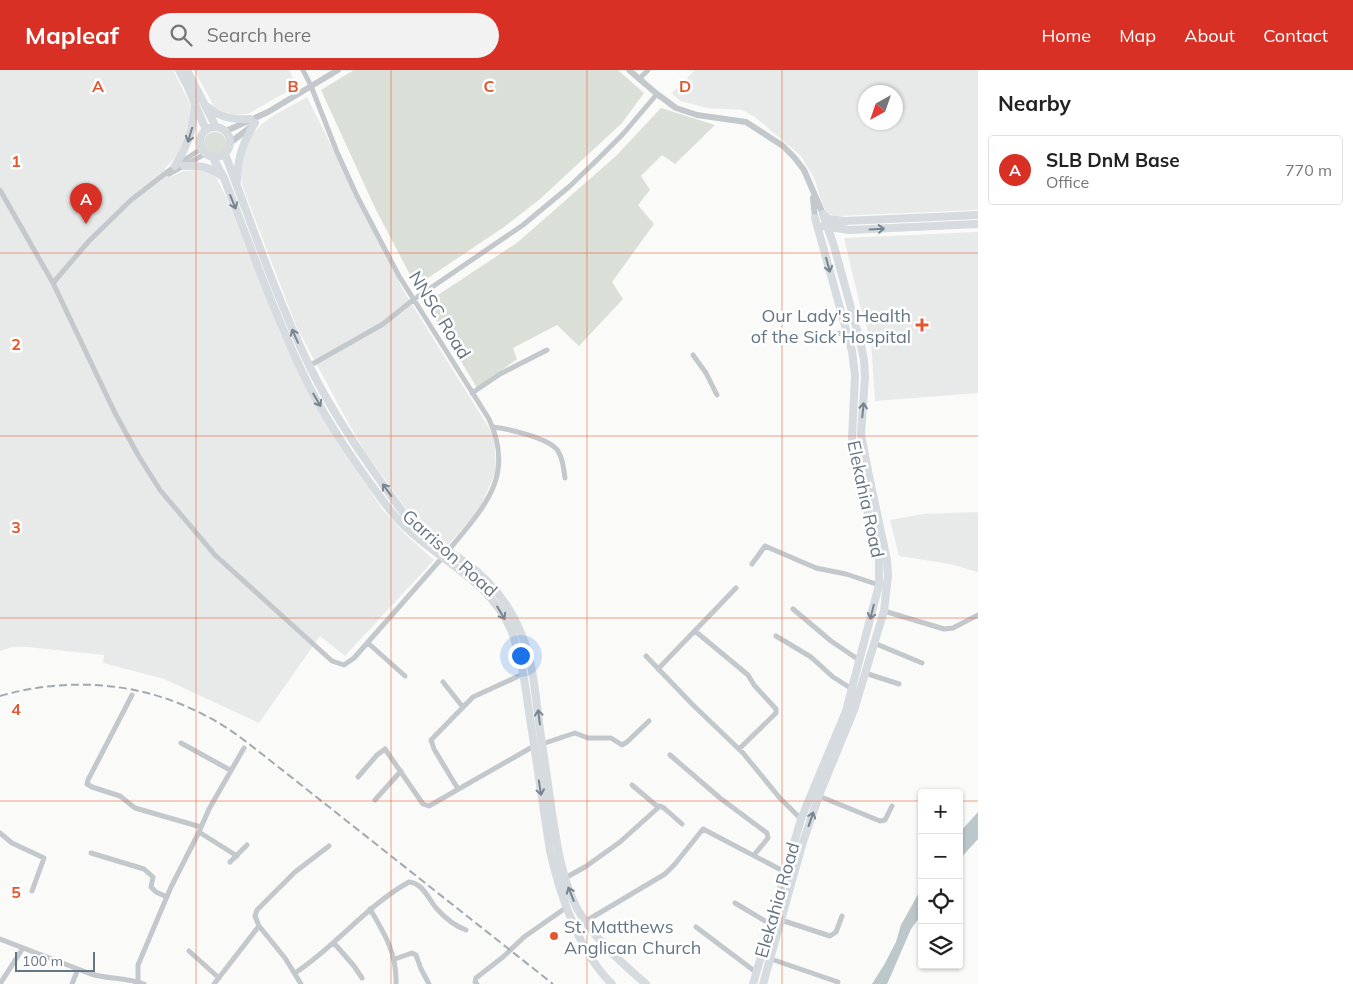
<!DOCTYPE html>
<html lang="en">
<head>
<meta charset="utf-8">
<style>
  :root { --surface:#fff; --page:#f2f2f2; --text:#222; --muted:#767676; --line:#e0e0e0; --accent:#d93025 }
  body { margin:0; font-family:Mulish,sans-serif; background:var(--page); color:var(--text) }
  .controls { position:absolute; right:15px; bottom:15px; display:grid; overflow:hidden; border-radius:5px; box-shadow:0 1px 4px #0004 }
  .controls button { width:45px; height:45px; display:grid; place-items:center; padding:0; border:0; border-bottom:1px solid var(--line); background:var(--surface); color:var(--text); font:25px sans-serif }
  .compass { position:absolute; left:858px; top:15px; width:45px; height:45px; border-radius:50%; background:var(--surface); box-shadow:0 1px 4px #0004; rotate:220deg }
  .scale { position:absolute; left:15px; bottom:12px; width:80px; box-sizing:border-box; padding-left:5px; border:2px solid #657683; border-top:0; font-size:14px; line-height:18px; white-space:nowrap; color:#657683; -webkit-text-stroke:4px #fff; paint-order:stroke }
  .you { position:absolute; left:520px; top:585px; width:18px; height:18px; margin:-12px; border:4px solid #fff; border-radius:50%; background:#1a73e8; box-shadow:0 0 0 8px #1a73e833 }
  .badge { display:grid; place-items:center; width:32px; height:32px; border-radius:50%; background:var(--accent); color:#fff; font-size:16px; font-weight:700 }
  .pin { position:absolute; translate:-50% -41px; filter:drop-shadow(0 1px 2px #0008) }
  .pin::after { content:''; position:absolute; top:26px; width:18px; height:15px; background:inherit; clip-path:polygon(0 0,100% 0,50% 100%) }
  .list { margin:0; padding:0; list-style:none }
  h2 { display:flex; justify-content:space-between; align-items:center; height:65px; margin:0; padding:0 20px; font-size:21px }
  h2 small { font-size:16px; font-weight:400; color:var(--muted) }
  .list li { display:grid; grid-template-columns:32px 1fr auto; gap:15px; align-items:center; box-sizing:border-box; height:70px; margin:0 10px 10px; padding:0 10px; border:1px solid var(--line); border-radius:5px }
  .list b { display:block; font-size:19px; white-space:nowrap }
  .list p { margin:0; font-size:16px; white-space:nowrap; color:var(--muted) }
  .list em { font-size:16px; font-style:normal; color:var(--muted) }
  .icon { flex:none; width:28px; height:28px; fill:none; stroke:currentColor; stroke-width:2; stroke-linecap:round; stroke-linejoin:round }
  .map { position:relative; flex:none; width:978px; height:914px; overflow:hidden }
  header { display:flex; align-items:center; gap:30px; box-sizing:border-box; height:70px; padding:0 25px; background:var(--accent); color:#fff }
  header strong { font-size:24px }
  nav { display:flex; gap:28px; margin-inline-start:auto; font-size:18px }
  .search { width:350px; height:45px; background:var(--page); display:flex; align-items:center; gap:12px; box-sizing:border-box; padding:0 18px; border-radius:28px; color:var(--muted); font-size:19px }
  main { display:flex }
  aside { flex:1; background:var(--surface) }
  .map>svg:first-child { display:block }
  .built { fill:#e8e9e9; fill-rule:evenodd }
  .green { fill:#dadfd7 }
  .water { fill:#bbc7cb }
  .lines { fill:none; stroke-linecap:round; stroke-linejoin:round }
  .minor { stroke:#c3c8cc; stroke-width:5 }
  .tertiary { stroke:#c3c8cc; stroke-width:6 }
  .primary { stroke:#d6dbdf; stroke-width:8 }
  .rail { stroke:#a2aab0; stroke-width:2; stroke-dasharray:8 4; stroke-linecap:butt }
  .oneway { stroke:#768591 }
  .grid { fill:none; stroke:#e4572e; stroke-width:1; stroke-opacity:0.55 }
  .poi-dot { fill:#e4572e; stroke:#fff; stroke-width:2 }
  .labels { text-anchor:middle; dominant-baseline:central; stroke-width:5; stroke-linejoin:round; paint-order:stroke }
  .street-label { font-size:18px; fill:#657683; stroke:#fff }
  .poi-label { font-size:18px; fill:#657683; stroke:#fff; text-anchor:end }
  .grid-label { font-size:16px; text-anchor:middle; font-weight:bold; fill:#e4572e; stroke:#fff; stroke-width:5; stroke-linejoin:round; paint-order:stroke }
</style>
</head>
<body>
<header>
<strong>Mapleaf</strong>
<div class="search"><svg class="icon" aria-label="search" viewBox="0 0 24 24"><circle cx="10" cy="10" r="6"/><path d="M15 15l6 6"/></svg>Search here</div>
<nav><a>Home</a><a>Map</a><a>About</a><a>Contact</a></nav>
</header>
<main>
<div class="map">
<svg width="978" height="914" viewBox="0 0 978 914">
  <rect width="100%" height="100%" fill="#fafaf8"/>
  <path class="built" d="M0,0H173L190,34L189,62L178,85L165,98L171,107L183,101L198,100L213,104L217,109L227,129L281,265L322,346L345,385L384,441L406,465L434,490L345,586L320,566L259,653L164,609L103,593L104,585L27,577H12L0,581Z
    M194,0H289L297,16L248,44L233,45L225,43L214,36Z
    M695,0H978V140L835,146L830,144L826,141L822,134L815,110L801,86L755,47L742,40L707,38L680,31L672,23ZM866,22H896V52H866Z
    M307,27L403,220L494,366L496,401L479,440L448,475L428,461L407,440L364,380L345,347L297,258L243,118L241,108L243,84L252,65L262,54L274,45Z
    M978,162V323L875,331L871,270L861,240L844,168Z
    M976,442L978,443V502L950,494L899,486L890,450L924,444Z"/>
  <path class="green" d="M354,0H618L644,23L622,53L540,129L504,157L416,216L376,140L321,20Z
    M661,38L715,55L675,94L662,85L641,106L650,120L638,135L654,154L612,212L623,229L579,276L557,255L513,278L517,289L477,318L426,233L518,172L616,86Z
    M204 73a11 11 0 1 1 22 0a11 11 0 1 1-22 0Z"/>
  <path class="water" d="M978,742V769L959,790V763Z
    M922,817V844L911,859L888,912L887,914H872L884,895L896,872L901,855Z"/>
  <g class="lines">
    <path class="minor" d="M303,0L311,16L337,82L357,126L399,206L489,349C516,407 483,438 448,481
      M639,9L648,0
      M169,104L205,84
      M0,120L53,213L115,343L138,385L160,420L215,485L332,591L344,595L354,588L442,488
      M53,213L89,171L131,130L175,96L201,79
      M807,269L847,262
      M693,285L706,303L717,325
      M309,296L383,254L413,230L523,155L570,116L598,89L623,64L657,24
      M472,323L500,304L547,280
      M493,357C508,359 550,368 558,381C563,389 564,399 565,408
      M752,494L765,476L816,498L846,504L879,515
      M793,539L831,571L859,590
      M884,541L944,559L953,558L978,545
      M695,561L748,605L754,615L776,639V643L739,679
      M776,566L811,587L833,607L852,619
      M368,573L405,606
      M874,573L922,593
      M646,586L692,634L743,683L779,727L801,749
      M658,599L736,518
      M865,603L899,614
      M443,612L462,636
      M132,625L88,710L87,714L92,717L120,726L135,738L201,757
      M181,673L230,700
      M542,674L575,663L588,668H611L622,675L627,672L649,651
      M670,685L720,728L767,763L768,768L754,785
      M358,707L377,685L385,679L423,734L429,736L534,676
      M632,715L658,737
      M458,719L434,679L431,670L473,627L523,604
      M819,726L880,751L885,750L892,736
      M375,730L401,701
      M199,762L237,786
      M0,763L12,773L44,788L32,821
      M91,783L144,799L153,807L151,817L156,822L167,827
      M230,792L247,775
      M565,808L585,797L620,772L660,736L664,738L682,754
      M735,833L770,854
      M370,839C385,864 397,884 396,914
      M781,850L830,866L836,862L842,846
      M586,851L665,804L675,794L703,759L785,802
      M696,857L757,903
      M0,869L91,904C108,909 128,908 144,914
      M334,873L354,896L362,908
      M189,881L219,908
      M395,889L412,883L416,885L421,899L429,914
      M771,889L838,912
      M295,903C336,876 366,836 409,812C423,813 429,830 437,839C445,848 455,856 466,860
      M138,912V895L171,817L199,762L209,739L244,678
      M0,914L23,878
      M72,914L78,899
      M214,914L259,856
      M301,914L285,888L259,856L255,846L257,840L295,802L329,776
      M477,914L475,912L476,908L503,887L524,867L567,837"/>
    <path class="tertiary" d="M629,0L657,24L676,38L697,45L746,52L783,76L794,87L804,100L823,144
      M226,61L268,42L338,0
      M231,72L252,56
      M813,128L815,148"/>
    <path class="primary" d="M179,0L187,15L206,60
      M187,0L216,57
      M208,37C221,48 233,50 250,49
      M200 72a15 15 0 1 1 30 0a15 15 0 1 1-30 0Z
      M225,84C252,155 276,227 309,295C334,347 368,394 402,441C418,463 442,476 465,492C490,510 509,534 521,563C533,591 535,622 539,652C543,682 548,712 552,743C557,775 562,811 578,840C595,870 621,892 646,914
      M213,88L224,108C251,178 276,249 309,316C331,358 358,398 387,436C423,486 486,502 511,560C523,590 526,623 531,655C537,697 544,739 550,781C560,825 579,882 612,914
      M175,96C190,71 193,60 195,32
      M184,96C199,95 210,97 222,106
      M237,111C238,87 242,74 255,53
      M823,144L829,149L845,151L978,145
      M824,156L849,160L978,154
      M753,914L801,749L846,641L879,515V489L855,389L852,368L855,305L852,281L815,148
      M763,914L803,772L820,723L854,640L884,541L888,506L887,490L868,401L861,364L865,307L864,290L860,271L834,176L823,144"/>
    <path class="rail" d="M0,626C70,606 144,612 208,647C228,657 245,671 262,684L553,914"/>
  </g>
  <defs><path id="oneway-shaft" d="M-6 0H5M1.5-3L5.5 0L1.5 3" fill="none" stroke-width="1.6" stroke-linecap="round" stroke-linejoin="round" transform="scale(1.25)"/></defs>
  <g class="oneway">
    <use href="#oneway-shaft" transform="translate(190 65) rotate(107)"/>
    <use href="#oneway-shaft" transform="translate(233 132) rotate(68)"/>
    <use href="#oneway-shaft" transform="translate(877 159) rotate(-3)"/>
    <use href="#oneway-shaft" transform="translate(828 195) rotate(75)"/>
    <use href="#oneway-shaft" transform="translate(295 266) rotate(-114)"/>
    <use href="#oneway-shaft" transform="translate(317 330) rotate(60)"/>
    <use href="#oneway-shaft" transform="translate(863 340) rotate(-84)"/>
    <use href="#oneway-shaft" transform="translate(387 420) rotate(-126)"/>
    <use href="#oneway-shaft" transform="translate(872 542) rotate(104)"/>
    <use href="#oneway-shaft" transform="translate(501 543) rotate(59)"/>
    <use href="#oneway-shaft" transform="translate(539 647) rotate(-97)"/>
    <use href="#oneway-shaft" transform="translate(540 718) rotate(81)"/>
    <use href="#oneway-shaft" transform="translate(811 749) rotate(-71)"/>
    <use href="#oneway-shaft" transform="translate(571 824) rotate(-112)"/>
  </g>
  <path class="grid" d="M196,0V914M391,0V914M587,0V914M782,0V914M0,183H978M0,366H978M0,548H978M0,731H922M959,731H978"/>
  <g class="poi-dot">
    <path d="M919.5 247.5h5v5h5v5h-5v5h-5v-5h-5v-5h5z"/>
    <circle cx="554" cy="866" r="5"/>
  </g>
  <g class="labels">
    <g class="street-label">
      <text transform="translate(440 245) rotate(58)">NNSC Road</text>
      <text transform="translate(866 429) rotate(78)">Elekahia Road</text>
      <text transform="translate(450 483) rotate(42)">Garrison Road</text>
      <text transform="translate(777 830) rotate(-74)">Elekahia Road</text>
    </g>
    <g class="poi-label">
      <text x="911" y="245">Our Lady's Health<tspan x="911" dy="21">of the Sick Hospital</tspan></text>
      <text x="564" y="856" text-anchor="start">St. Matthews<tspan x="564" dy="21">Anglican Church</tspan></text>
    </g>
  </g>
  <g class="grid-label">
    <text x="98" y="22">A</text>
    <text x="293" y="22">B</text>
    <text x="489" y="22">C</text>
    <text x="685" y="22">D</text>
    <text x="16" y="97">1</text>
    <text x="16" y="280">2</text>
    <text x="16" y="463">3</text>
    <text x="16" y="645">4</text>
    <text x="16" y="828">5</text>
  </g>
</svg>
<div class="controls">
<button>+</button>
<button>−</button>
<button><svg class="icon" aria-label="locate" viewBox="0 0 24 24"><circle cx="12" cy="12" r="6"/><path d="M12 2v4M12 18v4M2 12h4M18 12h4"/></svg></button>
<button><svg class="icon" aria-label="layers" viewBox="0 0 24 24"><path d="M12 4l9 5-9 5-9-5zM3 14l9 5 9-5"/></svg></button>
</div>
<svg class="compass" viewBox="-18 -18 36 36"><path d="M0-13l5 13h-10z" fill="#e53935"/><path d="M0 13l5-13h-10z" fill="#767676"/></svg>
<div class="scale">100 m</div>
<div class="you"></div>
<div class="pin badge" style="left:86px;top:154px">A</div>
</div>
<aside>
<h2>Nearby<small></small></h2>
<ul class="list">
<li><span class="badge">A</span><div><b>SLB DnM Base</b><p>Office</p></div><em>770 m</em></li>
</ul>
</aside>
</main>
</body>
</html>
